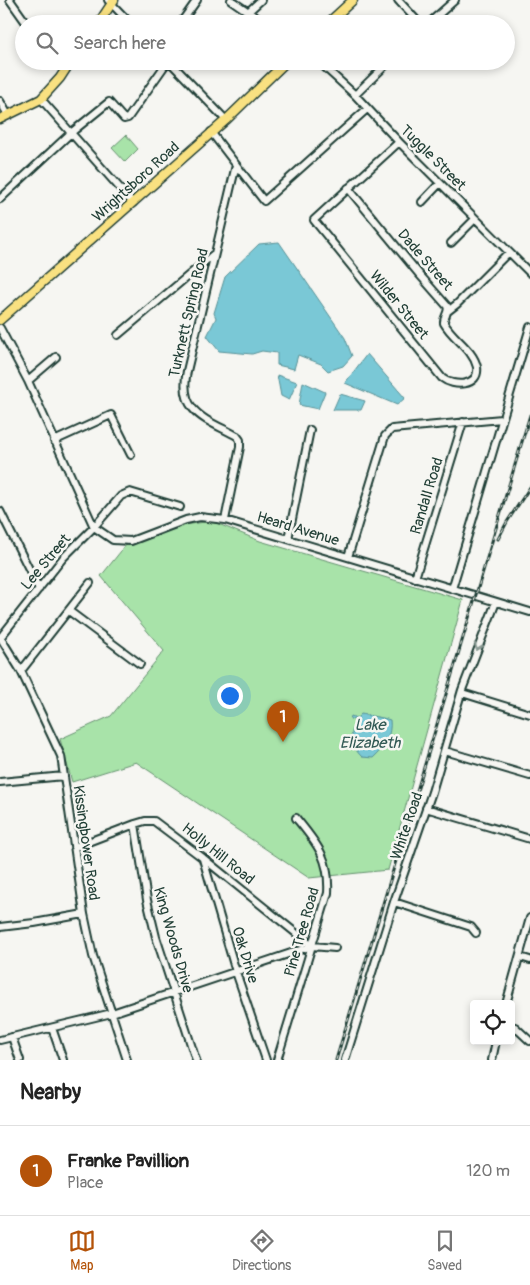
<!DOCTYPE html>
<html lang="en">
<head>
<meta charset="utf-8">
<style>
  :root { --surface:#fff; --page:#f2f2f2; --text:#222; --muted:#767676; --line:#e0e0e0; --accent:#b45309 }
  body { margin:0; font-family:Pangolin,sans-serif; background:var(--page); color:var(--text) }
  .controls { position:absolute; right:15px; bottom:15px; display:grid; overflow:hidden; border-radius:5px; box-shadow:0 2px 8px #0003 }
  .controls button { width:45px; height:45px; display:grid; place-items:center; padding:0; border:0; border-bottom:1px solid var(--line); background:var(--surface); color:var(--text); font:25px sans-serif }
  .you { position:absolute; left:229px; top:695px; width:18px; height:18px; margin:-12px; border:4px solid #fff; border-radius:50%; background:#1a73e8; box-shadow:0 0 0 8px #1a73e833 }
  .badge { display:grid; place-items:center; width:32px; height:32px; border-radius:50%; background:var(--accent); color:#fff; font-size:16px; font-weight:700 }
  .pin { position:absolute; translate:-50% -41px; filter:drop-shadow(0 1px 2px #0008) }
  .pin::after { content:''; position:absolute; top:26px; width:18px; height:15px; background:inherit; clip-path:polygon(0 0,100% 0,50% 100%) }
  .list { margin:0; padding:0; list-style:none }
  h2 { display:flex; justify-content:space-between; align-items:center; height:65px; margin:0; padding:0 20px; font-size:21px }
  h2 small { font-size:16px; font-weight:400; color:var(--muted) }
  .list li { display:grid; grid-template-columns:32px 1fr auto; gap:15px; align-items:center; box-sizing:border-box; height:90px; padding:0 20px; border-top:1px solid var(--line) }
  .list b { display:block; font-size:19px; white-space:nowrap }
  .list p { margin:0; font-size:16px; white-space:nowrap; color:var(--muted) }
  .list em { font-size:16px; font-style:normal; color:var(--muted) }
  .icon { flex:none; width:28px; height:28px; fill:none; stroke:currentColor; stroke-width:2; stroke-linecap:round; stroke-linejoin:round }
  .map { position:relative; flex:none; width:530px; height:1060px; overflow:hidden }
  .search { position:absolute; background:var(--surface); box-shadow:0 2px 8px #0003; left:15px; right:15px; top:15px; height:55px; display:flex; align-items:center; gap:12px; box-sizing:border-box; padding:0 18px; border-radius:28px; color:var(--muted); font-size:19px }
  .sheet { height:155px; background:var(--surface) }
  nav { display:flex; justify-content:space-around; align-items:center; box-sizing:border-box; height:70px; border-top:1px solid var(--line); background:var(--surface); font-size:14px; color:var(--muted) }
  nav a { display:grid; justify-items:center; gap:2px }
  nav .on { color:var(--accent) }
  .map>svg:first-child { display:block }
  .green { fill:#a8e3a9; stroke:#64906e }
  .water { fill:#7ac8d6; stroke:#569095 }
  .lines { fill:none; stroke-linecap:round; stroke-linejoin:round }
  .minor-casing { stroke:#1f3d34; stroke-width:10 }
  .major-casing { stroke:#1f3d34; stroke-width:11 }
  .minor { stroke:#f6f6f2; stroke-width:6 }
  .major { stroke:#f9e181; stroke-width:8 }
  .rail-casing { stroke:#1f3d34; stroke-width:3 }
  .rail { stroke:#f6f6f2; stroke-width:1; stroke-dasharray:4; stroke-linecap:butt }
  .oneway { stroke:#8a9a93 }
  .labels { text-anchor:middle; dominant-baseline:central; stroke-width:5; stroke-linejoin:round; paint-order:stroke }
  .street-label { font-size:15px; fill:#1f3d34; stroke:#f6f6f2 }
  .water-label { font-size:16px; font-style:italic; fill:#315954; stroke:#f6f6f2 }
</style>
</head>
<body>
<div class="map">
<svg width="530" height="1060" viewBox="0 0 530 1060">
  <rect width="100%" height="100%" fill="#f6f6f2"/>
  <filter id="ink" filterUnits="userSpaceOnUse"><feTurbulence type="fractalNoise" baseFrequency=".02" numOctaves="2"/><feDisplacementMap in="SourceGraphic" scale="10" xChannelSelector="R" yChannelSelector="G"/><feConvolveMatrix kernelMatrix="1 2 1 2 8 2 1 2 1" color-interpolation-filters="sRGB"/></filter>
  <g filter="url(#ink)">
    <path class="green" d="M126,135L138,149L125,162L112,148Z
      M211,521L260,541L463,600L388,870L309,878L136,762L72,782L60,739L111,716L164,651L101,576L125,546L185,525Z"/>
    <path class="water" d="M279,242L345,338L352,356L343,366L328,371L321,364L298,355L294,369L277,365V353L262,351L252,354L219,351L207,336L216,318L214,313L225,277L259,244Z
      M367,354L405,398L397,405L345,383Z
      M277,375L297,382L289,400L281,396Z
      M303,382L325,392L318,409L299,405Z
      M340,394L365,401L361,410H333Z
      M361,714L383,718L390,720C392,735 384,748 373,758L362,757C350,745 349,736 356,720L350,719L351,716L357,718Z"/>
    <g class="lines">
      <g class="minor-casing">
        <path id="minor" d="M10,0L27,24
          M108,0L131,24
          M231,0L266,24
          M398,0L420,24
          M248,12L261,0
          M180,24L197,0
          M428,24L455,0
          M169,61L226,120
          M318,61L355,95L399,142L530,273
          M355,95L390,61
          M41,99L133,203
          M0,101L8,115
          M211,132L264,201L367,109
          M348,188L419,274L447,306C450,312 443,317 444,323C453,339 473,349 477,367C480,387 453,387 442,378L314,220L399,142
          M0,199L72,132L109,102L124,119L128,118L168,61
          M422,202L440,183
          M451,243L475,219
          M448,311L457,304L509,252
          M0,328L28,381L94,527L113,540L131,541L186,520L200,517L225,520L530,612
          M118,335L215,253
          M28,381L56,357
          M54,441L111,415L131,455
          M0,511L39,589
          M225,520L240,447V440L237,436C206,419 178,413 187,371L236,165
          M288,539L310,430
          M348,557L385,436L392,429L502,419
          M415,578L463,422
          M452,589L530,327
          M69,611L140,664
          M0,637L21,671L61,756L84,914L93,956L127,1060
          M0,638L63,558L94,527L121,496L130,492L180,507
          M21,671L90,583
          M462,693L530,714
          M445,751L530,776
          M0,782L64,776
          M426,808L530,839
          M135,824L147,900L156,937L196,1060
          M75,847L135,824L145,821H154L203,858L312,946L335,948
          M203,859L236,972L266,1060
          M394,902L471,927L476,933
          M0,927L34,923L84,914
          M520,957L530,960
          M506,1004L530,918
          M511,1026L515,1027L530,1041
          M52,1028L63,1060
          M12,1037L20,1060
          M0,1040L112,1013L312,946
          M277,1060L328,893C330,858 317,844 296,818
          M345,1060L394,902L432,792L462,690L496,602
          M492,1060L496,1041"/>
      </g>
      <g class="major-casing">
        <path id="major" d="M98,24L114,0
          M327,24L353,0
          M0,119L41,99L60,78L71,61
          M0,320L226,120L287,61"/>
      </g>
      <use href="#minor" class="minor"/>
      <use href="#major" class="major"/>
      <g class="rail-casing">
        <path id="rail" d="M498,539L507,522L530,487
          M336,1060L530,415"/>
      </g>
      <use href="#rail" class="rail"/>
    </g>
    <defs><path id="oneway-chevron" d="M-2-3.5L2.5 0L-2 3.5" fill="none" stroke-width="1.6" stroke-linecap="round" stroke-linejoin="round" transform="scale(1.25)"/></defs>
    <use class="oneway" href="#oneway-chevron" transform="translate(478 647) rotate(110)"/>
  </g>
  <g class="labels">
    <g class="street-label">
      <text transform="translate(433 158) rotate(45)">Tuggle Street</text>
      <text transform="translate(136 182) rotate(-42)">Wrightsboro Road</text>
      <text transform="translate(425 260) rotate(49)">Dade Street</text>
      <text transform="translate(399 305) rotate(51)">Wilder Street</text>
      <text transform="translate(189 313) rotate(-77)">Turknett Spring Road</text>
      <text transform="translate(427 496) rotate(-73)">Randall Road</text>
      <text transform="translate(298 529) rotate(17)">Heard Avenue</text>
      <text transform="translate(46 562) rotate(-50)">Lee Street</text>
      <text transform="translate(407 826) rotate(-71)">White Road</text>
      <text transform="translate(86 843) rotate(82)">Kissingbower Road</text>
      <text transform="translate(218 854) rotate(39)">Holly Hill Road</text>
      <text transform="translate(302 932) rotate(-74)">Pine Tree Road</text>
      <text transform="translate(173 940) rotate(74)">King Woods Drive</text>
      <text transform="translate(245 955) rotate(73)">Oak Drive</text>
    </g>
    <g class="water-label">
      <text x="370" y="725">Lake<tspan x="370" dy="18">Elizabeth</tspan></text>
    </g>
  </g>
</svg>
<div class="controls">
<button><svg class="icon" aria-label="locate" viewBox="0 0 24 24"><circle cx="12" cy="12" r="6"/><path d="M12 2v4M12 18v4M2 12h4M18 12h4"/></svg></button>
</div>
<div class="you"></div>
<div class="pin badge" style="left:283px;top:742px">1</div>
<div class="search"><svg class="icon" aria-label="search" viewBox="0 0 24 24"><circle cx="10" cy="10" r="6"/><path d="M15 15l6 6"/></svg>Search here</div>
</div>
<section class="sheet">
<h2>Nearby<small></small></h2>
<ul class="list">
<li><span class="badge">1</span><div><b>Franke Pavillion</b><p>Place</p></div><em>120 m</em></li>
</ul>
</section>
<nav>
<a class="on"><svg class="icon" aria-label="map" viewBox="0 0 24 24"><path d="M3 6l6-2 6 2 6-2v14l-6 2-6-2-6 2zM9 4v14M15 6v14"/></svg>Map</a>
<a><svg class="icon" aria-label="directions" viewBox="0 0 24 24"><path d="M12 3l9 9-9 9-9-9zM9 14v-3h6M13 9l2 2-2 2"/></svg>Directions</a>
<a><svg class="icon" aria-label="saved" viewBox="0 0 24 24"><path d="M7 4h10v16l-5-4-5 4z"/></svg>Saved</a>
</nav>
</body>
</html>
